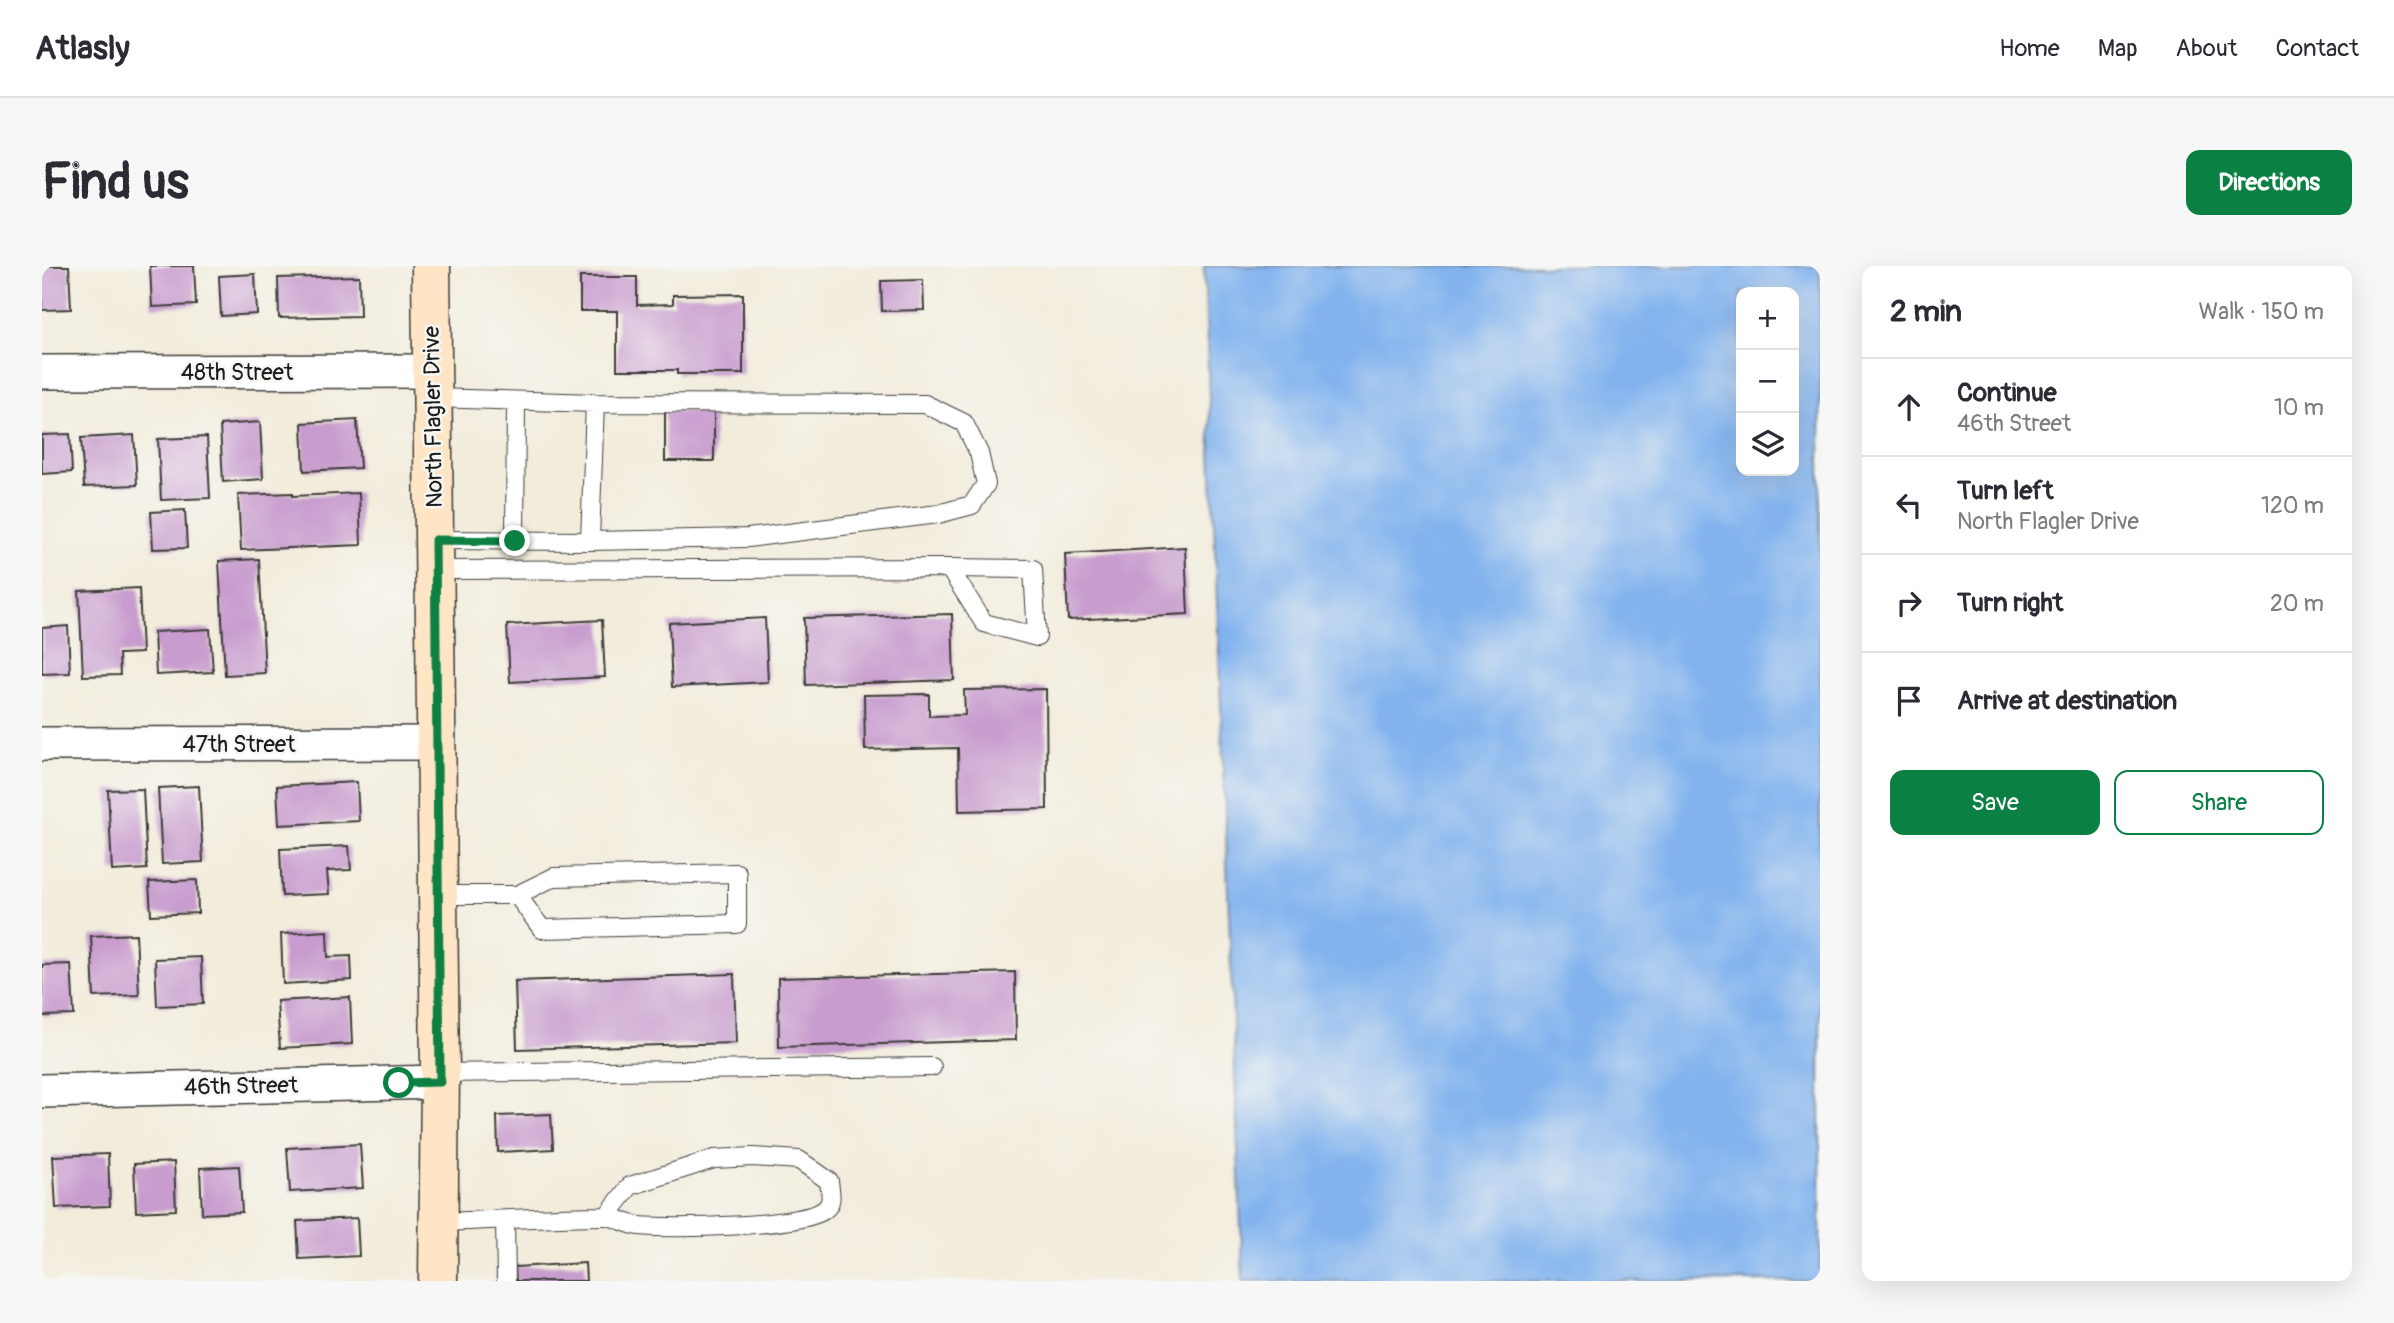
<!DOCTYPE html>
<html lang="en">
<head>
<meta charset="utf-8">
<style>
  :root { --surface:#fff; --page:#f7f7f7; --text:#2b2b33; --muted:#7c7c81; --line:#e1e1e2; --accent:#0b8043 }
  body { margin:0; font-family:Pangolin,sans-serif; background:var(--page); color:var(--text) }
  .controls { position:absolute; right:21px; top:21px; display:grid; overflow:hidden; border-radius:14px; box-shadow:0 7px 28px #0002 }
  .controls button { width:63px; height:63px; display:grid; place-items:center; padding:0; border:0; border-bottom:2px solid var(--line); background:var(--surface); color:var(--text); font:35px sans-serif }
  .stop { position:absolute; width:21px; height:21px; margin:-16px; border:5px solid #0b8043; border-radius:50%; background:#fff }
  .stop.end { background:#0b8043; border-color:#fff; box-shadow:0 2px 7px #0008 }
  .list { margin:0; padding:0; list-style:none }
  h2 { display:flex; justify-content:space-between; align-items:center; height:91px; margin:0; padding:0 28px; font-size:30px }
  h2 small { font-size:23px; font-weight:400; color:var(--muted) }
  .list li { display:grid; grid-template-columns:46px 1fr auto; gap:21px; align-items:center; box-sizing:border-box; height:98px; padding:0 28px; border-top:2px solid var(--line) }
  .list b { display:block; font-size:26px; white-space:nowrap }
  .list p { margin:0; font-size:23px; white-space:nowrap; color:var(--muted) }
  .list em { font-size:23px; font-style:normal; color:var(--muted) }
  .actions { display:flex; gap:14px; padding:21px 28px }
  .actions a { flex:1; padding:16px 0; border:2px solid var(--accent); border-radius:14px; text-align:center; font-size:24px; color:var(--accent) }
  .actions .main { background:var(--accent); color:#fff }
  .icon { flex:none; width:38px; height:38px; fill:none; stroke:currentColor; stroke-width:2; stroke-linecap:round; stroke-linejoin:round }
  .map { position:relative; flex:none; width:1778px; height:1015px; overflow:hidden; border-radius:14px }
  header { display:flex; align-items:center; gap:42px; box-sizing:border-box; height:98px; padding:0 35px; background:var(--surface); border-bottom:2px solid var(--line) }
  header strong { font-size:33px }
  nav { display:flex; gap:38px; margin-inline-start:auto; font-size:24px }
  .intro { display:flex; align-items:center; justify-content:space-between; box-sizing:border-box; height:168px; padding:0 42px }
  h1 { margin:0; font-size:49px }
  .button { padding:18px 32px; border-radius:14px; background:var(--accent); color:#fff; font-size:24px; font-weight:700 }
  main { display:flex; gap:42px; padding:0 42px }
  aside { flex:1; background:var(--surface); border-radius:14px; box-shadow:0 7px 28px #0002 }
  .map>svg:first-child { display:block }
  .water { fill:#82b3ee; stroke:#4f6885; stroke-width:2; fill-rule:evenodd }
  .building { fill:#c89cce }
  .lines { fill:none; stroke-linecap:round; stroke-linejoin:round }
  .lane-casing { stroke:#3c3b39; stroke-width:20 }
  .street-casing { stroke:#3c3b39; stroke-width:36 }
  .secondary-casing { stroke:#3c3b39; stroke-width:41 }
  .lane { stroke:#fff; stroke-width:18 }
  .street { stroke:#fff; stroke-width:33 }
  .secondary { stroke:#fee5c5; stroke-width:38 }
  .route { stroke:#0b8043; stroke-width:9 }
  .labels { text-anchor:middle; dominant-baseline:central; stroke-width:5; stroke-linejoin:round; paint-order:stroke }
  .street-label { font-size:23px; fill:#1c1c1c; stroke:#f6f6f2 }
</style>
</head>
<body>
<header>
<strong>Atlasly</strong>
<nav><a>Home</a><a>Map</a><a>About</a><a>Contact</a></nav>
</header>
<div class="intro"><h1>Find us</h1><a class="button">Directions</a></div>
<main>
<div class="map">
<svg width="1778" height="1015" viewBox="0 0 1778 1015">
  <rect width="100%" height="100%" fill="#f6f6f2"/>
  <filter id="ink" filterUnits="userSpaceOnUse"><feTurbulence type="fractalNoise" baseFrequency=".0143" numOctaves="2"/><feDisplacementMap in="SourceGraphic" scale="14" xChannelSelector="R" yChannelSelector="G"/><feConvolveMatrix kernelMatrix="1 2 1 2 8 2 1 2 1" color-interpolation-filters="sRGB"/></filter>
  <filter id="wash" filterUnits="userSpaceOnUse"><feTurbulence type="fractalNoise" baseFrequency=".00686" numOctaves="4" result="noise"/><feDisplacementMap in="SourceGraphic" scale="28" xChannelSelector="R" yChannelSelector="G"/><feGaussianBlur stdDeviation="1.57" result="paint"/><feColorMatrix in="noise" values="0 0 0 0 0 0 0 0 0 0 0 0 0 0 0 0 0 1.4 0 .05"/><feComposite in="paint" operator="in"/></filter>
  <g filter="url(#wash)">
    <rect width="100%" height="100%" fill="#f2ecdb"/>
    <path class="water" d="M1162,0H1778V1015H1201ZM1699,26H1752V205H1699Z"/>
    <g id="blocks">
      <path class="building" d="M0,0H27L29,43L0,44Z
        M108,0H152L154,39L110,41Z
        M213,8L215,48L179,50L177,10Z
        M317,10L318,50L237,52L236,12Z
        M538,11H595V39L631,38V29L701,28V108H635V104H575V45H538Z
        M881,14L882,44L840,45L839,15Z
        M623,145H672V195H623Z
        M315,154L318,202L262,205L260,157Z
        M218,156L221,213L181,216L178,159Z
        M28,168L30,206L0,208V169Z
        M92,169L95,219L42,221L39,172Z
        M165,171L168,232L119,234L116,173Z
        M251,227V230L317,227L319,279L199,284L196,229Z
        M143,244L145,282L111,283L109,246Z
        M1143,281L1146,348L1026,354L1023,288Z
        M217,293L223,407L183,409L177,295Z
        M97,322L100,387L77,388L78,409L41,410L37,325Z
        M910,348L912,414L764,419L762,352Z
        M723,352L726,416L630,421L627,357Z
        M560,354L563,411L468,416L465,359Z
        M26,360L28,407L0,408V362Z
        M168,363L171,406L114,409L112,366Z
        M1004,423L1005,543L917,545L916,482L823,484L822,429L887,428V450L923,449L922,424Z
        M315,516L317,555L237,559L235,520Z
        M157,520L161,596L120,598L116,522Z
        M101,523L105,603L70,605L66,524Z
        M307,580L309,604L285,605L287,628L240,630L238,583Z
        M155,614L156,647L109,649L107,616Z
        M285,665L286,691L309,690L310,714L241,718L239,668Z
        M94,668L97,729L52,731L49,670Z
        M159,691L161,738L115,740L113,693Z
        M29,698L32,749L0,750V699Z
        M973,706L974,774L737,781L736,712Z
        M692,708L694,777L475,783L473,715Z
        M308,731L310,778L238,782L235,735Z
        M509,848L511,883L456,886L455,850Z
        M318,878L321,922L248,926L245,882Z
        M66,888L68,940L14,942L11,890Z
        M132,896L134,944L94,946L92,898Z
        M197,900L200,946L160,948L158,902Z
        M315,952L317,990L257,993L255,955Z
        M543,997L544,1015H474L473,1001Z"/>
    </g>
  </g>
  <g filter="url(#ink)">
    <use href="#blocks" fill-opacity="0" stroke="#3c3b39" stroke-width="2"/>
    <g class="lines">
      <g class="lane-casing">
        <path id="lane" d="M391,132L553,137L883,138L922,157L937,187L944,218L930,239L896,248L706,272L548,275L392,274
          M473,275L474,135
          M548,275L553,137
          M393,304L907,302L991,303L995,371L942,357L907,302
          M396,629H475L512,611L695,607V658L500,663L475,629
          M398,807L890,801
          M463,954L464,1015
          M396,956C451,955 507,950 562,950C574,950 585,959 597,960C629,963 760,961 782,944C792,937 788,926 787,915L757,894L711,891L672,893L588,920L565,950"/>
      </g>
      <g class="street-casing">
        <path id="street" d="M0,106L391,105
          M0,478L395,477
          M0,825L398,816"/>
      </g>
      <g class="secondary-casing">
        <path id="secondary" d="M389,0L398,807L396,1015"/>
      </g>
      <use href="#lane" class="lane"/>
      <use href="#street" class="street"/>
      <use href="#secondary" class="secondary"/>
    </g>
  </g>
  <g class="lines" filter="url(#ink)">
    <path class="route" d="M357,817L398,816L393,274L473,275"/>
  </g>
  <g class="labels">
    <g class="street-label">
      <text x="195" y="106">48th Street</text>
      <text transform="translate(391 151) rotate(-91)">North Flagler Drive</text>
      <text x="197" y="478">47th Street</text>
      <text transform="translate(199 820) rotate(-1)">46th Street</text>
    </g>
  </g>
</svg>
<div class="controls">
<button>+</button>
<button>−</button>
<button><svg class="icon" aria-label="layers" viewBox="0 0 24 24"><path d="M12 4l9 5-9 5-9-5zM3 14l9 5 9-5"/></svg></button>
</div>
<div class="stop" style="left:357px;top:817px"></div>
<div class="stop end" style="left:473px;top:275px"></div>
</div>
<aside>
<h2>2 min<small>Walk · 150 m</small></h2>
<ul class="list">
<li><svg class="icon" aria-label="ahead" viewBox="0 0 24 24"><path d="M12 20V5M6 11l6-6 6 6"/></svg><div><b>Continue</b><p>46th Street</p></div><em>10 m</em></li>
<li><svg class="icon" aria-label="left" viewBox="0 0 24 24"><path d="M17 20v-9H6M10 6l-5 5 5 5"/></svg><div><b>Turn left</b><p>North Flagler Drive</p></div><em>120 m</em></li>
<li><svg class="icon" aria-label="right" viewBox="0 0 24 24"><path d="M7 20v-9h11M14 6l5 5-5 5"/></svg><div><b>Turn right</b></div><em>20 m</em></li>
<li><svg class="icon" aria-label="arrive" viewBox="0 0 24 24"><path d="M6 21V4h12l-3 4 3 4H6"/></svg><div><b>Arrive at destination</b></div></li>
</ul>
<div class="actions"><a class="main">Save</a><a>Share</a></div>
</aside>
</main>
</body>
</html>
